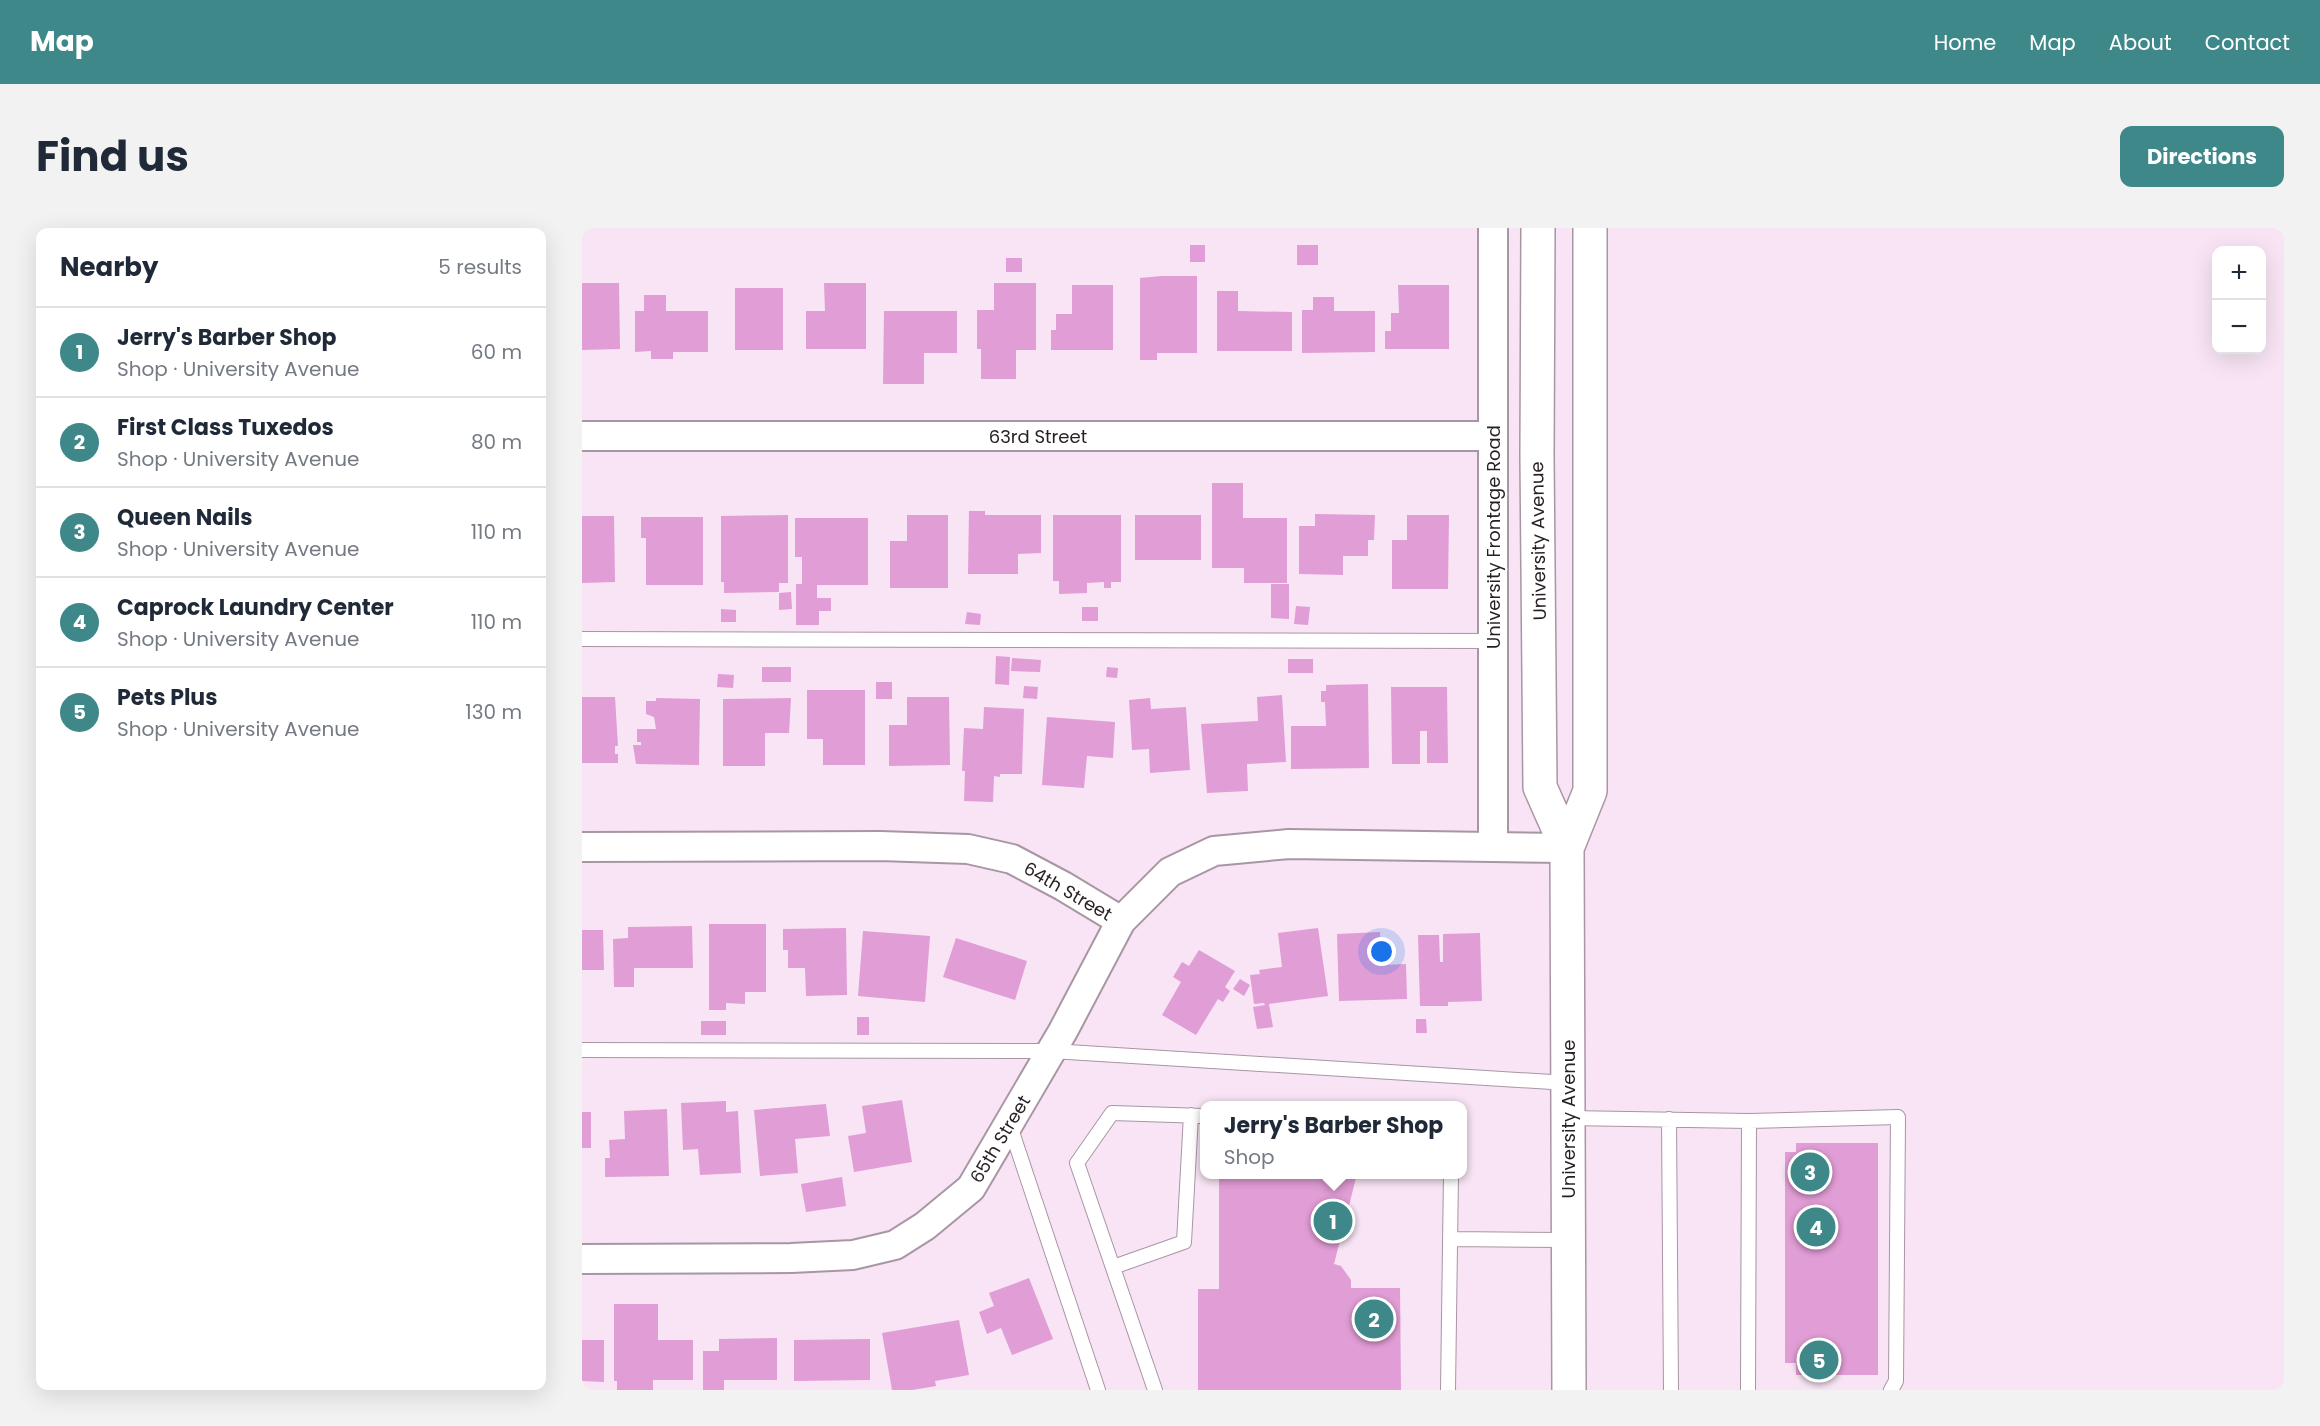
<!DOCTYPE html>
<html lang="en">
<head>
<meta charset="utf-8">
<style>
  :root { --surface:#fff; --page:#f2f2f3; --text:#1f2937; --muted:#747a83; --line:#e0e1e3; --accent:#3f888a }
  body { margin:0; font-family:Poppins,sans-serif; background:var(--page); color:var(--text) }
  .controls { position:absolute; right:18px; top:18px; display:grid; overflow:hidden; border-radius:12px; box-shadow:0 6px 24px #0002 }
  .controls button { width:54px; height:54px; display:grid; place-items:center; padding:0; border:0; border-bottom:2px solid var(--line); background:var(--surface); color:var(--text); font:30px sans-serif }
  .you { position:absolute; left:800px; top:724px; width:21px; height:21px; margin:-15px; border:4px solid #fff; border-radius:50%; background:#1a73e8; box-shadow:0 0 0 9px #1a73e833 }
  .badge { display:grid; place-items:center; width:39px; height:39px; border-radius:50%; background:var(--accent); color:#fff; font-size:20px; font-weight:700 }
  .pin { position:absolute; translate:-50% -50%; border:3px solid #fff; box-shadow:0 2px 6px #0006 }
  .popup { position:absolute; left:618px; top:873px; width:267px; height:78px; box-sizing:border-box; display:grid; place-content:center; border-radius:12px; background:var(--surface); filter:drop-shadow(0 2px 4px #0005); font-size:20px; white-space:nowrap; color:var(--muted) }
  .popup b { font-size:22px; color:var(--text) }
  .popup::after { content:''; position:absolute; left:50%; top:100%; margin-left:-12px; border:12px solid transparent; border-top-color:var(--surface) }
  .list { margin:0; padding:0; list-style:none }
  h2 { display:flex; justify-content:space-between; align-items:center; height:78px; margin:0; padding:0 24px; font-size:26px }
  h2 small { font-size:20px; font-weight:400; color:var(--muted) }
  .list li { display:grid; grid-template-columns:39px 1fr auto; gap:18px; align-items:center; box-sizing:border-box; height:90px; padding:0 24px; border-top:2px solid var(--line) }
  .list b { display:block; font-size:22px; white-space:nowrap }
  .list p { margin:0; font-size:20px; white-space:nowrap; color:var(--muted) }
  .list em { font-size:20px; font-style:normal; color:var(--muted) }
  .map { position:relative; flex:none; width:1702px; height:1162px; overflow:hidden; border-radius:12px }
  header { display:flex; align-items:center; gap:36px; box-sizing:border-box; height:84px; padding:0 30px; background:var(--accent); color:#fff }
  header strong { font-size:28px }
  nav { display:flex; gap:33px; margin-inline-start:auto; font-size:21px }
  .intro { display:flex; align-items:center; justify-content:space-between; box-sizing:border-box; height:144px; padding:0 36px }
  h1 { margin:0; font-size:42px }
  .button { padding:15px 27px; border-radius:12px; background:var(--accent); color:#fff; font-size:21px; font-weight:700 }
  main { display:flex; gap:36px; padding:0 36px }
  aside { flex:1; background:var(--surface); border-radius:12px; box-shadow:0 6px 24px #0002 }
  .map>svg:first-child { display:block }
  .building { fill:#e19dd5 }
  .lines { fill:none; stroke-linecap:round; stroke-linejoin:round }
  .lane-casing { stroke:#a896a4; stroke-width:16 }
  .street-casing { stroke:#a896a4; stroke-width:32 }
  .secondary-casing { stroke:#a896a4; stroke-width:36 }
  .lane { stroke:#fff; stroke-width:14 }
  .street { stroke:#fff; stroke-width:28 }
  .secondary { stroke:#fff; stroke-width:33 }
  .labels { text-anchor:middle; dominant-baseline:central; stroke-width:4.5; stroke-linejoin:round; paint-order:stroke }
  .street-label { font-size:18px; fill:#261f24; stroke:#fff }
</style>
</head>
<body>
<header>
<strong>Map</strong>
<nav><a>Home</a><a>Map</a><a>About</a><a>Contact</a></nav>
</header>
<div class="intro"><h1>Find us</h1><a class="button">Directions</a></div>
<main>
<aside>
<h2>Nearby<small>5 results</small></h2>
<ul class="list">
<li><span class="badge">1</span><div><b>Jerry's Barber Shop</b><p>Shop · University Avenue</p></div><em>60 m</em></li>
<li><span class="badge">2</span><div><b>First Class Tuxedos</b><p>Shop · University Avenue</p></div><em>80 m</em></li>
<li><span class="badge">3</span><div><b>Queen Nails</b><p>Shop · University Avenue</p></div><em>110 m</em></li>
<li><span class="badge">4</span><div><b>Caprock Laundry Center</b><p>Shop · University Avenue</p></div><em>110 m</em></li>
<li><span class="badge">5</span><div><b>Pets Plus</b><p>Shop · University Avenue</p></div><em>130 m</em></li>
</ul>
</aside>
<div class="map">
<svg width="1702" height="1162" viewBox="0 0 1702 1162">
  <rect width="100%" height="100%" fill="#f8e4f4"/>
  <path class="building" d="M608,17H623V34H608Z
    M715,17H736V37H715Z
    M424,30H440V44H424Z
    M579,48H615V125H575V132H558V50Z
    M0,55H37L38,121L0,122Z
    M242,55H284V121H224V83H243Z
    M412,55H454V122H434V151H399V121H395V82H412Z
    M490,57H531V122H469V102H474V86H490Z
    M816,57H867V121H803V103H809V85H817Z
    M153,60H201V122H153Z
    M635,63H656V83L710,84V123H635Z
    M62,67H84V83H126V124H91V131H69V123L53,124V83H62Z
    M731,69H752V83H793V124L720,125V82H731Z
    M302,83H375V125H342V156H301Z
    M630,255H661V290H705V355H662V340H630Z
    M387,283H403V287H459V325L436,326V346H386Z
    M733,286L793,287L792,312H786V328H761V347L717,346V298H733Z
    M206,287V355H197V364L142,365V354H139V288Z
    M325,287H366V360H308V313H325Z
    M471,287H539V354H529V360H522V354L505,355V365L477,366V353H471Z
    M553,287H619V332H553Z
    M825,287H867L866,361H810V312H825Z
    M0,288H32L33,354L0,355Z
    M59,289H121V357H64V310H59Z
    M213,290H286V357H235V370H249V383H237V397H214V356H220V329H213Z
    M689,356H707V391L689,390Z
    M209,364L210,381L197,382V365Z
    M714,378L728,379L726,397L712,396Z
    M500,379H516V393H500Z
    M139,381L154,382V394H139Z
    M385,384L399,386L398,397L383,396Z
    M414,428L428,429L427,457L413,456Z
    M430,430L459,432L458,444L429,443Z
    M706,431H731V445H706Z
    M180,439H209V454H180Z
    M525,439L536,440L535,450L524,449Z
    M136,446L152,447L151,460L135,459Z
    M294,454H310V471H294Z
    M786,456L787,540L709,541V498H744L743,474H739V463H744V457Z
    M442,458L456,459L455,471L441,470Z
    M809,459H865L866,535H845V503H838V536H810Z
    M225,462H283V537H241V511H225Z
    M700,467L704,534L665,536L666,563L625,565L619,496L676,493L675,469Z
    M0,469H33L36,518H33V526H36V535H0Z
    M325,469H367L368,537L307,538V497H325Z
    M74,470L118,471L117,537L54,536L51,517H59V514H55V501H74L72,489L64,486V473H74Z
    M209,470L207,505H183V538H141V471Z
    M568,470L569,481L604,479L608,542L568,545L567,521L550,522L547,472Z
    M402,479L442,481L440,546H418V549L412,548L411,574L382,573L383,543H380L382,500L401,501Z
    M465,489L533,494L531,530L505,528L502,560L460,557Z
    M127,696H184V764H163V776L144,775V782H127Z
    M110,698L111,740H52V759H32L31,711L46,710V699Z
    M264,700L265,767L224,768L223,740H206V722H201V701Z
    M736,700L746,768L687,776L691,799L675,801L671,779L683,777L682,775L672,776L668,747L678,746L677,742L700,739L696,705Z
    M0,702H21L22,742H0Z
    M281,703L348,708L343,774L276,768Z
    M798,704L799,737L824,736L825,771L757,773L755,706Z
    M898,705L900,773L866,774V778H838L836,707H857L858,734H861V706Z
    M374,710L445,733L433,772L361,749Z
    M617,722L653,743L643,759L648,763L641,774L636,771L614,807L580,787L599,754L591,749L600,734L607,738Z
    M658,751L668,757L662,768L651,761Z
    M275,789H287V807H275Z
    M834,791H844L845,805H834Z
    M119,793H144V807H119Z
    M320,872L330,934L272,944L266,908L284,905L280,878Z
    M144,873V884L156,883L159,945L118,947L116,921L101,922L99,875Z
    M244,876L248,908L213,911L216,945L178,948L172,882Z
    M85,881L87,948L23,949V930H28L27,912L43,911L42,883Z
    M0,884H9V920H0Z
    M1214,915H1296V1147H1214V1135H1203V924H1214Z
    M260,949L264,978L224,984L219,956Z
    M774,950L752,1036L759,1038L769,1052V1060H818L819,1162H616V1061H637V951Z
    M447,1050L471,1111L430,1127L419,1100L405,1106L397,1084L412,1078L407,1065Z
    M32,1076H76V1112H111V1152H71V1162H35V1153H32Z
    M377,1092L387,1147L353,1153L354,1158L330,1162H310L300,1105Z
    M195,1110V1152H142V1162H121V1123H137V1111Z
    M288,1111V1152L212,1153V1112Z
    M0,1112H22V1154L0,1153Z"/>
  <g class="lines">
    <g class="lane-casing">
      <path id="lane" d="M0,411L911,413
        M0,822L470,823L986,855
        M986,890L1167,893L1316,889L1314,1153L1309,1162
        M1087,891L1089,1162
        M428,898L516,1162
        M868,1011L986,1012
        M531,1039L602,1014L609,887
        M573,1162L495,935L530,885L622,888
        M866,1162L869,946
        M1166,1162L1167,893"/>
    </g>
    <g class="street-casing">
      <path id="street" d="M911,0V619
        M0,208H911
        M0,619L298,618L386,621L430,631L481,658L539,693L588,644L632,623L707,616L985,620
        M0,1031L209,1030L271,1027L313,1017L343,998L389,960L481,803L539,693"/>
    </g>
    <g class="secondary-casing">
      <path id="secondary" d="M956,0L955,228L958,559L985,620
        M987,1162L985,620L1008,563V0"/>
    </g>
    <use href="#lane" class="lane"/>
    <use href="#street" class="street"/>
    <use href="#secondary" class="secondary"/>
  </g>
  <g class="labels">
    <g class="street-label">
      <text x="456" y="208">63rd Street</text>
      <text transform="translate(911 309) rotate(-90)">University Frontage Road</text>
      <text transform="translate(956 313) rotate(-91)">University Avenue</text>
      <text transform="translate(486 663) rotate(30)">64th Street</text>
      <text transform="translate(986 891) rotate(-90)">University Avenue</text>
      <text transform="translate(418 911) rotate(-59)">65th Street</text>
    </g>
  </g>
</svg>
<div class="controls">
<button>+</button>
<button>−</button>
</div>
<div class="you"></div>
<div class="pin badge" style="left:751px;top:993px">1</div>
<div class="popup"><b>Jerry's Barber Shop</b>Shop</div>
<div class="pin badge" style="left:792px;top:1091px">2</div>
<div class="pin badge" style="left:1228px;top:944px">3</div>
<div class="pin badge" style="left:1234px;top:999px">4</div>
<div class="pin badge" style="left:1237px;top:1132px">5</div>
</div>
</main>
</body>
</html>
